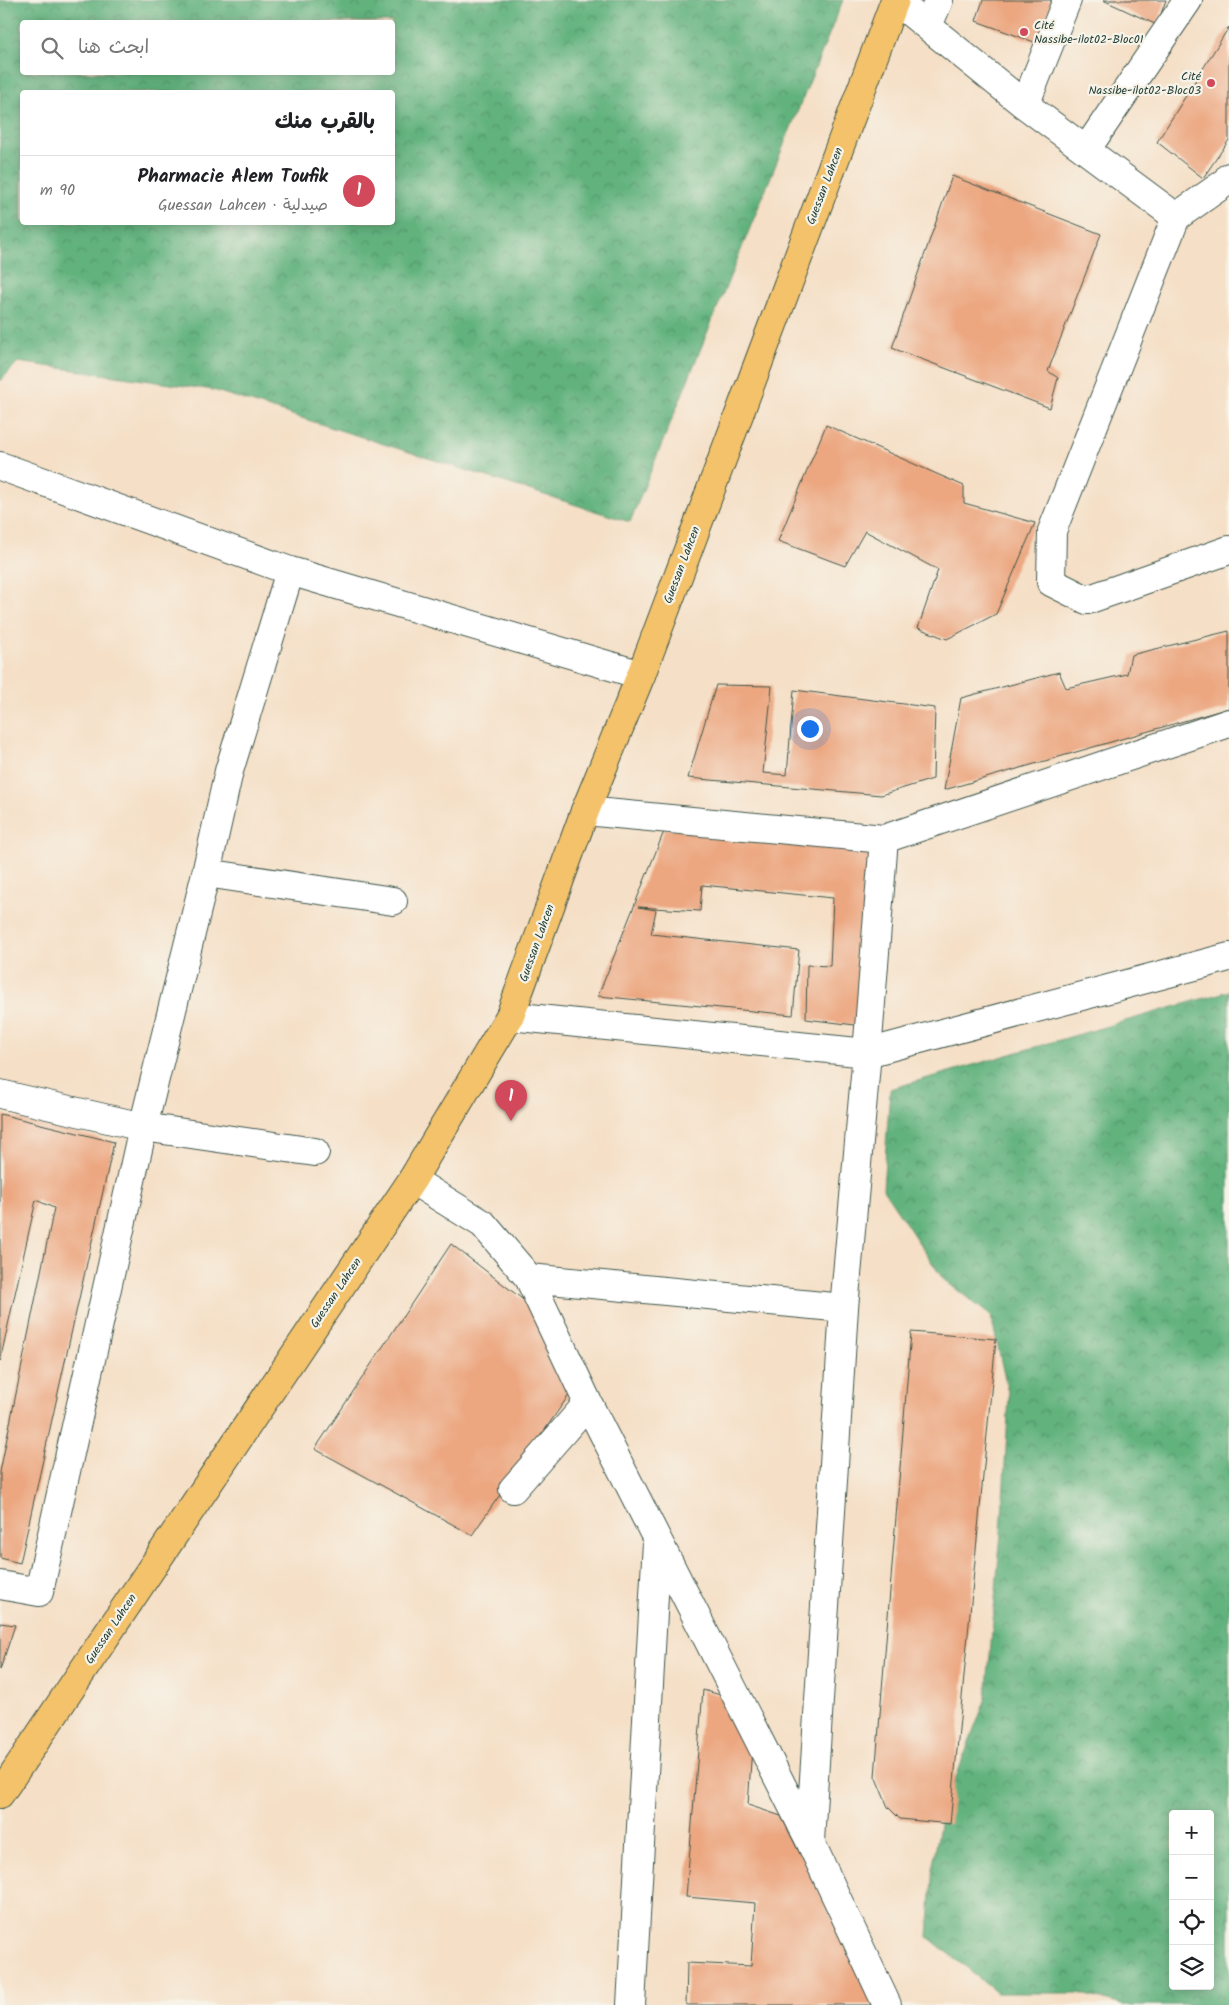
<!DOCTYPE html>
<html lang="ar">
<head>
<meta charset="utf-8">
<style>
  :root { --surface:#fff; --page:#f2f2f2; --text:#202124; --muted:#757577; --line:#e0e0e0; --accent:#d1495b }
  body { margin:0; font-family:Kalam,"Playpen Sans Arabic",sans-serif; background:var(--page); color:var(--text); direction:rtl }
  .controls { position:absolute; right:15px; bottom:15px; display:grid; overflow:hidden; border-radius:5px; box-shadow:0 2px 12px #0003 }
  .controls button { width:45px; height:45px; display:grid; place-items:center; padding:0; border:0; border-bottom:1px solid var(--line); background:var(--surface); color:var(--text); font:25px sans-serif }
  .you { position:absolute; left:809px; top:728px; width:18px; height:18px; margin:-12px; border:4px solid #fff; border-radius:50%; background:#1a73e8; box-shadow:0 0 0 8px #1a73e833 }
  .badge { display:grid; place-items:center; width:32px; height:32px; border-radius:50%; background:var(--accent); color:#fff; font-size:16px; font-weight:700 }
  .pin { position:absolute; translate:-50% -41px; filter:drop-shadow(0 1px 2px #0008) }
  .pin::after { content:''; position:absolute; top:26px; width:18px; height:15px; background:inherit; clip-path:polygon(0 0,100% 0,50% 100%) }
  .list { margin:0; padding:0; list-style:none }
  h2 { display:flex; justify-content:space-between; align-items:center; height:65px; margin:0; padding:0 20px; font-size:21px }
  h2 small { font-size:16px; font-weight:400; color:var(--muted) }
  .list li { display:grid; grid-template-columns:32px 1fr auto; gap:15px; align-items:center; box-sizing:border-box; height:70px; padding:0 20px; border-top:1px solid var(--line) }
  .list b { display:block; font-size:19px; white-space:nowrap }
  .list p { margin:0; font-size:16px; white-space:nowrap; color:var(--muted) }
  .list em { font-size:16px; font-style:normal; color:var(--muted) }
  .icon { flex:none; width:28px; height:28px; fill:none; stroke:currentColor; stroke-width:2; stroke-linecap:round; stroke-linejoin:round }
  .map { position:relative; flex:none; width:1229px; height:2005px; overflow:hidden; direction:ltr }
  .search { position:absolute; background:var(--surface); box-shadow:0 2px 12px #0003; left:20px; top:20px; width:375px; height:55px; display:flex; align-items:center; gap:12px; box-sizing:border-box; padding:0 18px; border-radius:5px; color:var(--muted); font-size:19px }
  .panel { position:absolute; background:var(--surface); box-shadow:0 2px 12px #0003; left:20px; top:90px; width:375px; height:135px; border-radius:5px; direction:rtl }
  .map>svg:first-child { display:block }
  .forest { fill:url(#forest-crowns); stroke:#407859; fill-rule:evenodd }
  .building { fill:#eca781 }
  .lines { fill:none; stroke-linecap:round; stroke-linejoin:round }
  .minor-casing { stroke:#3f554a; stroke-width:30 }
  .major-casing { stroke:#3f554a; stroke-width:30 }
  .minor { stroke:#fff; stroke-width:28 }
  .major { stroke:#f3c26a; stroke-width:28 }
  .poi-dot { fill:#d1495b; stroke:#f7f3e8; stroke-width:2 }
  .labels { text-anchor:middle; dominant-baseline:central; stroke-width:4.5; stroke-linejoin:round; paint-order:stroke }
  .poi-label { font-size:12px; fill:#1f3d34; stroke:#f7f3e8; text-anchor:start }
  .street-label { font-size:12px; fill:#1f3d34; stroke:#f7f3e8 }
</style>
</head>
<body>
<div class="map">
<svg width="1229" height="2005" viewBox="0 0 1229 2005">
  <defs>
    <pattern id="forest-crowns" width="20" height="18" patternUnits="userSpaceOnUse" patternTransform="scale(1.25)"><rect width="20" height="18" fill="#62b27e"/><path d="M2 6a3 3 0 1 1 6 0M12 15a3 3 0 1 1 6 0" fill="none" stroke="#509268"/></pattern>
  </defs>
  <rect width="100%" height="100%" fill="#f7f3e8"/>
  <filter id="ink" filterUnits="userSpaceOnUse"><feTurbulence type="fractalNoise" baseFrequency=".02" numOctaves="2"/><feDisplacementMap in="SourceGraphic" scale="10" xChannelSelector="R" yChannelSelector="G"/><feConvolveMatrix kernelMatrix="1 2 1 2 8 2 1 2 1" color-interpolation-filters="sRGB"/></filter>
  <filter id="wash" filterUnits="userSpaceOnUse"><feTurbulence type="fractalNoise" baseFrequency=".0096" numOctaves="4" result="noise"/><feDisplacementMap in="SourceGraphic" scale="20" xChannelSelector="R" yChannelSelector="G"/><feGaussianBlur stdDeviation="1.12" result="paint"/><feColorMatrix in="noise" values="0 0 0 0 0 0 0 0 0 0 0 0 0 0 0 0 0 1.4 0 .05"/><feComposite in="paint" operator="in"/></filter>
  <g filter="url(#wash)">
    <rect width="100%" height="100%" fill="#f5dfc6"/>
    <path class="forest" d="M0,0H843L630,522L213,390L18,362L0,381ZM22,22H392V72H22ZM22,92H392V222H22Z
      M1229,991V2005H1123L1078,1993H997L928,1937L933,1864L942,1814L986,1698L1001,1533L1009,1397L991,1316L943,1279L883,1189L890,1089ZM1173,1814H1210V1986H1173Z"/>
    <g id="blocks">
      <path class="building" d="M983,0H1053L1037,43L976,21Z
        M1103,0H1166L1157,25Z
        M1229,27V140L1203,178L1157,142Z
        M952,176L1101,234L1048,371L1058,378L1050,408L892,348Z
        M826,425L964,486V503L1035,523L996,614L947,639L918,628L938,570L865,531L845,566L778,541Z
        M1229,631V708L944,790L961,698L1059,672L1066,688L1127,674L1131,655Z
        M716,685L772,686L763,773L787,775L794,690L935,708L933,779L881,795L688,778Z
        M665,829L872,838L863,1026L806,1019L807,965L830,966L833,898L702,885L700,911L638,907L656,910L651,934L799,950L793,1015L598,996Z
        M0,1114L114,1142L20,1563L0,1558V1472L54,1208L36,1200L0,1361Z
        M451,1244L530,1305L569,1395L472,1535L315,1449Z
        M911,1332L996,1339L950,1824L900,1819L888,1807L875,1776Z
        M0,1623L15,1625L0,1670Z
        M703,1690L724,1696L752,1747L748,1805L781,1816L876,2005H686L687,1963L751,1966L755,1903L686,1897Z"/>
    </g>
  </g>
  <g filter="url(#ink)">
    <use href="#blocks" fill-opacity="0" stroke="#3f554a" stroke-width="1"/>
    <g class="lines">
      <g class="minor-casing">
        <path id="minor" d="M895,0L1025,105L1176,217
          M928,26L939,0
          M1025,105L1067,0
          M1086,150L1188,0
          M1229,177L1226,182L1176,217L1052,531L1051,582L1087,600L1229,550
          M0,466L290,571L641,675
          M585,811L884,839L1229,723
          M206,873L393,901
          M510,1016L867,1053L1229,957
          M0,1094L143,1127L315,1152
          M412,1180L483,1224L529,1278L588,1403L810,1841L887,2005
          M529,1278L844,1308
          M513,1489L588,1403
          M0,1585L39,1592L143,1127L206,873L229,771L290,571
          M810,1841L844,1308L867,1053L884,839
          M631,2005L657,1542"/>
      </g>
      <g class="major-casing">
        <path id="major" d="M0,1794L412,1180L510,1016L585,811L641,675L895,0"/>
      </g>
      <use href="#minor" class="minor"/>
      <use href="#major" class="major"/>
    </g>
  </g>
  <g class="poi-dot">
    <circle cx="1024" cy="32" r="5"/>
    <circle cx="1211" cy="83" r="5"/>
  </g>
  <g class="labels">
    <g class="poi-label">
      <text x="1034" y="25">Cité<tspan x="1034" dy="14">Nassibe-ilot02-Bloc01</tspan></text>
      <text x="1201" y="76" text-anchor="end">Cité<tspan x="1201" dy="14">Nassibe-ilot02-Bloc03</tspan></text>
    </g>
    <g class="street-label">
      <text transform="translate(825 186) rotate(-69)">Guessan Lahcen</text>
      <text transform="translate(682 565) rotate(-69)">Guessan Lahcen</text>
      <text transform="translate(537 943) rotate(-70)">Guessan Lahcen</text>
      <text transform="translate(336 1293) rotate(-56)">Guessan Lahcen</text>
      <text transform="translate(111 1629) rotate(-56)">Guessan Lahcen</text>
    </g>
  </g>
</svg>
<div class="controls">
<button>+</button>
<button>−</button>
<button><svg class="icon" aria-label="locate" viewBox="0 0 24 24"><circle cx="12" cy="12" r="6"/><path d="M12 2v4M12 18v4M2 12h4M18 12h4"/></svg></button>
<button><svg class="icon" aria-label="layers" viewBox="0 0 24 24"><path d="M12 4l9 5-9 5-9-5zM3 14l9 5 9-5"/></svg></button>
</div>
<div class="you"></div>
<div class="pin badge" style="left:511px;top:1121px">1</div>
<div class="search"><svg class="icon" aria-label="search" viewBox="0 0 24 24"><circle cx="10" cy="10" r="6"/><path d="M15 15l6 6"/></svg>ابحث هنا</div>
<section class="panel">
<h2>بالقرب منك<small></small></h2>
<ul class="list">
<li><span class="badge">1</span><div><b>Pharmacie Alem Toufik</b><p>صيدلية · Guessan Lahcen</p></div><em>90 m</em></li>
</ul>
</section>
</div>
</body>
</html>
